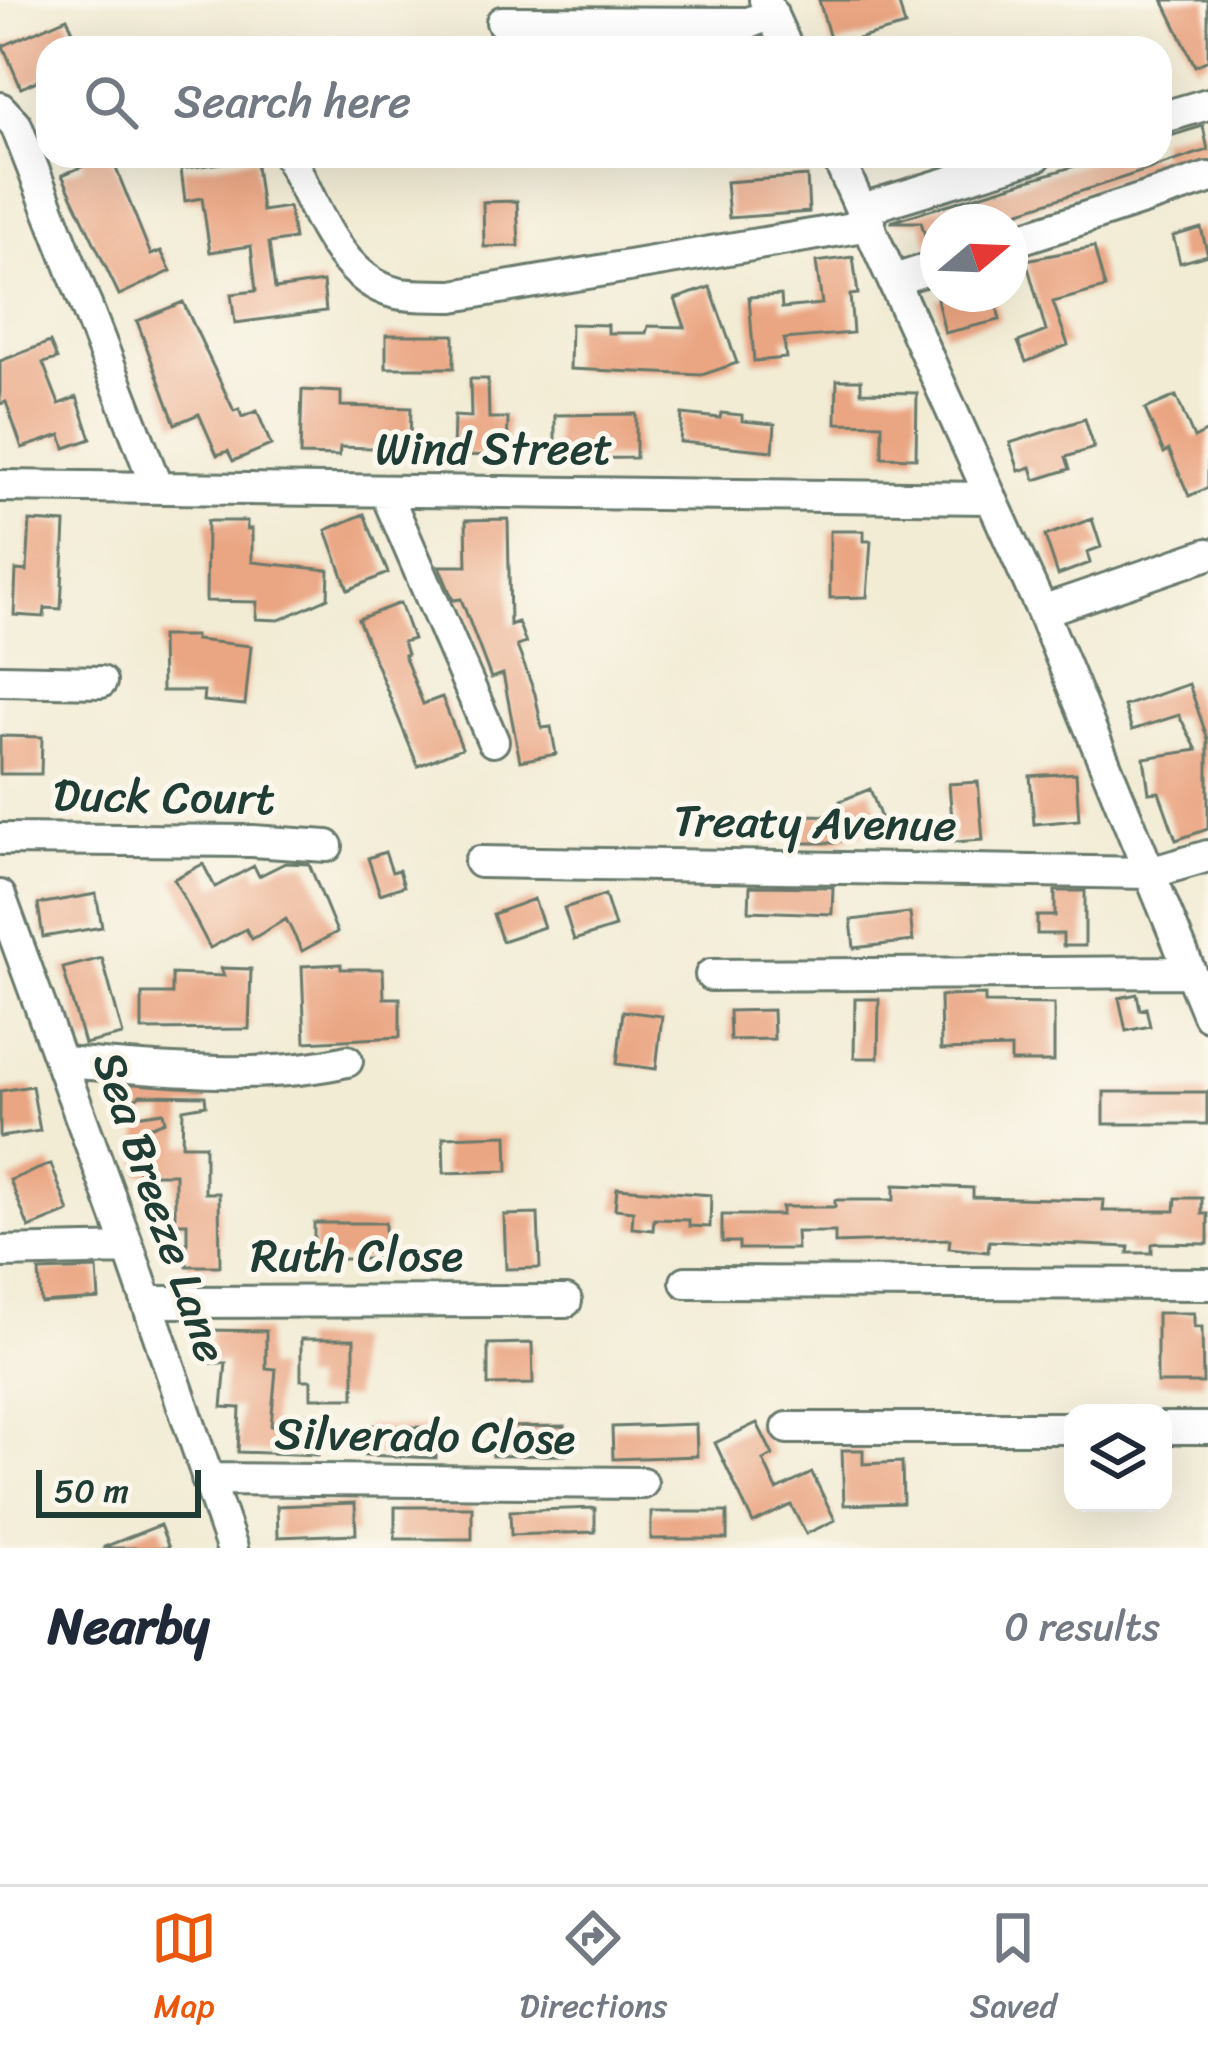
<!DOCTYPE html>
<html lang="en">
<head>
<meta charset="utf-8">
<style>
  :root { --surface:#fff; --page:#f6f6f7; --text:#1f2937; --muted:#747a83; --line:#e0e1e3; --accent:#ea580c }
  body { margin:0; font-family:Sriracha,sans-serif; background:var(--page); color:var(--text) }
  .controls { position:absolute; right:36px; bottom:36px; display:grid; overflow:hidden; border-radius:24px; box-shadow:0 12px 48px #0002 }
  .controls button { width:108px; height:108px; display:grid; place-items:center; padding:0; border:0; border-bottom:3px solid var(--line); background:var(--surface); color:var(--text); font:60px sans-serif }
  .compass { position:absolute; left:920px; top:204px; width:108px; height:108px; border-radius:50%; background:var(--surface); box-shadow:0 12px 48px #0002; rotate:71deg }
  .scale { position:absolute; left:36px; bottom:30px; width:165px; box-sizing:border-box; padding-left:12px; border:6px solid #1f3d34; border-top:0; font-size:33px; line-height:42px; white-space:nowrap; color:#1f3d34; -webkit-text-stroke:9px #fbf7ec; paint-order:stroke }
  .list { margin:0; padding:0; list-style:none }
  h2 { display:flex; justify-content:space-between; align-items:center; height:156px; margin:0; padding:0 48px; font-size:51px }
  h2 small { font-size:39px; font-weight:400; color:var(--muted) }
  .icon { flex:none; width:66px; height:66px; fill:none; stroke:currentColor; stroke-width:2; stroke-linecap:round; stroke-linejoin:round }
  .map { position:relative; flex:none; width:1208px; height:1548px; overflow:hidden }
  .search { position:absolute; background:var(--surface); box-shadow:0 12px 48px #0002; left:36px; right:36px; top:36px; height:132px; display:flex; align-items:center; gap:30px; box-sizing:border-box; padding:0 42px; border-radius:36px; color:var(--muted); font-size:45px }
  .sheet { height:336px; background:var(--surface) }
  nav { display:flex; justify-content:space-around; align-items:center; box-sizing:border-box; height:168px; border-top:3px solid var(--line); background:var(--surface); font-size:33px; color:var(--muted) }
  nav a { display:grid; justify-items:center; gap:6px }
  nav .on { color:var(--accent) }
  .map>svg:first-child { display:block }
  .building { fill:#eaa582 }
  .lines { fill:none; stroke-linecap:round; stroke-linejoin:round }
  .minor-casing { stroke:#697a6c; stroke-width:36 }
  .minor { stroke:#fff; stroke-width:30 }
  .labels { text-anchor:middle; dominant-baseline:central; stroke-width:10; stroke-linejoin:round; paint-order:stroke }
  .street-label { font-size:45px; fill:#1f3d34; stroke:#fbf7ec }
</style>
</head>
<body>
<div class="map">
<svg width="1208" height="1548" viewBox="0 0 1208 1548">
  <rect width="100%" height="100%" fill="#fbf7ec"/>
  <filter id="ink" filterUnits="userSpaceOnUse"><feTurbulence type="fractalNoise" baseFrequency=".00833" numOctaves="2"/><feDisplacementMap in="SourceGraphic" scale="24" xChannelSelector="R" yChannelSelector="G"/><feConvolveMatrix kernelMatrix="1 2 1 2 8 2 1 2 1" color-interpolation-filters="sRGB"/></filter>
  <filter id="wash" filterUnits="userSpaceOnUse"><feTurbulence type="fractalNoise" baseFrequency=".004" numOctaves="4" result="noise"/><feDisplacementMap in="SourceGraphic" scale="48" xChannelSelector="R" yChannelSelector="G"/><feGaussianBlur stdDeviation="2.7" result="paint"/><feColorMatrix in="noise" values="0 0 0 0 0 0 0 0 0 0 0 0 0 0 0 0 0 1.4 0 .05"/><feComposite in="paint" operator="in"/></filter>
  <g filter="url(#wash)">
    <rect width="100%" height="100%" fill="#f2ecd5"/>
    <g id="blocks">
      <path class="building" d="M819,0H898L905,26L832,46Z
        M1163,0H1208V60L1195,66Z
        M67,18L76,38L48,48V76L21,88L3,46Z
        M1203,126L1208,150L987,222H938V247L929,248L921,222H890L1108,156H1160V139Z
        M80,156H111L151,255L161,251L171,271L119,295L62,175L84,166Z
        M255,158L262,211L289,207L294,239L269,243L275,289L323,282L326,311L235,323L231,294L256,291L251,246L210,252L202,198L185,201L181,169Z
        M807,176L809,212L729,218L726,182Z
        M517,201L519,246L484,247L483,202Z
        M1201,228L1208,255L1180,263L1173,236Z
        M1094,247L1105,288L1053,302L1068,345L1026,362L1018,342L1046,331L1026,260Z
        M853,257L858,294L850,295L853,333L784,339L786,358L754,361L749,297L781,295L782,308L822,304L816,262Z
        M710,287L737,363L702,375L570,369L571,324L608,325V333H646L648,326L685,327L675,299Z
        M961,294H994L1000,320L945,333L937,299Z
        M183,302L234,411L239,409L242,417L257,411L271,445L233,461L228,451L217,455L199,414L175,424L137,321Z
        M386,335H454V368H386Z
        M50,342L57,359L43,363L59,404L77,397L91,439L65,448L61,435L22,448L6,402L0,404V361Z
        M470,379H488L489,418H508L507,456L453,455L454,416L471,417Z
        M837,380H861V392L917,393L916,458L882,457V424L836,423Z
        M302,390L341,392V406L411,408L410,442L403,441V449L340,447L339,456L300,455Z
        M1176,396L1194,438L1208,431V488L1189,496L1169,450L1164,453L1145,409Z
        M721,413L742,415V421L775,424L773,451L680,442L682,414L720,418Z
        M636,414V458L555,459V415Z
        M1085,419L1094,448L1066,457L1070,469L1035,480L1031,467L1019,471L1010,443Z
        M364,514L388,573L348,590L326,530Z
        M508,519L510,625L518,622L526,643L517,646L535,694L542,728L551,727L556,754L520,761L503,674L491,678L461,599L453,600L439,566H467L466,520Z
        M1092,519L1101,547L1087,552L1090,563L1058,575L1045,536Z
        M30,521L65,523L61,609L45,608L44,617L14,615L16,570L27,571Z
        M207,521H247V529H252V562L329,570L328,598L279,620L256,619L257,602L206,601Z
        M830,531H864V541H871L867,597L830,598Z
        M400,603L413,639L403,642L407,654L404,655L423,704L442,697L462,748L418,766L358,619Z
        M161,636H195V640L251,646L245,705L203,701L204,691H162Z
        M1189,684L1208,740V829L1176,840L1159,792L1149,793L1144,758L1197,750L1179,715L1132,730L1124,706Z
        M0,736L42,737L41,774H0Z
        M1076,773L1079,820L1034,824L1030,776Z
        M978,782L983,840L954,842L949,784Z
        M870,789L883,824L834,843H803L802,815L846,816L840,801Z
        M385,852L392,872L399,870L404,886L380,894L368,858Z
        M285,863L309,864L337,932L302,951L286,919L252,939L246,929L210,948L174,879L203,864L215,887L254,866L259,876Z
        M750,886L833,887L832,914L749,911Z
        M1055,891H1085V946H1063V934H1037V916H1055Z
        M96,894L102,927L43,937L38,904Z
        M605,895L615,927L574,940L564,908Z
        M534,899L544,927L502,941L493,914Z
        M910,913L913,941L854,948L851,920Z
        M102,958L123,1035L84,1044L63,968Z
        M341,964V969H383L384,998H400V1037L305,1042L302,966Z
        M221,968L251,969L249,1029L142,1030V994H172V974L224,976Z
        M1137,994L1140,1010L1146,1008L1150,1026L1126,1031L1119,998Z
        M985,995V1003L1054,1004V1062H1011V1048L941,1050L940,996Z
        M855,999H879L878,1058H854Z
        M773,1010L774,1039L730,1040L729,1011Z
        M623,1011L662,1016L656,1069L617,1064Z
        M32,1086L40,1131L0,1137V1091Z
        M1104,1092H1207V1124H1104Z
        M140,1095L205,1096L206,1105L183,1109L182,1145H205V1193H219L220,1266H187V1223H175V1174H139V1131L165,1121L163,1112L136,1116V1098Z
        M507,1135L508,1171L444,1173L443,1137Z
        M51,1164L69,1212L29,1228L10,1180Z
        M894,1185L973,1188V1197L1104,1200L1103,1211H1175L1176,1198H1202V1214H1208V1244L1159,1243L1152,1244V1253H1128L1129,1247L989,1241L988,1252L949,1248L950,1239L835,1243V1232H796L797,1249H739V1242H722V1215H782V1207H835V1200H894Z
        M617,1188L711,1195L710,1227L689,1226V1220L654,1219L653,1230L632,1228L633,1211L615,1209Z
        M538,1214L540,1268L506,1269L504,1215Z
        M314,1223H385V1259H314Z
        M97,1269L99,1299L41,1303L39,1271Z
        M1157,1313H1194V1327H1202L1203,1383H1157Z
        M210,1330L266,1331V1368L276,1369L271,1426L319,1428L318,1455L238,1452L240,1408L222,1407L226,1363H209Z
        M301,1339H354V1398H311V1380H301Z
        M532,1343L533,1384L488,1385V1344Z
        M757,1423L773,1455L763,1460L777,1490L812,1473L835,1520L806,1534L791,1505L753,1523L715,1443Z
        M696,1424L697,1456L613,1459L612,1427Z
        M366,1425L437,1428L436,1458L365,1455Z
        M565,1426V1455L492,1456V1427Z
        M842,1450H863V1464L902,1462L903,1503L844,1505Z
        M355,1503L356,1534L278,1537L277,1506Z
        M395,1507H472V1539H395Z
        M595,1508V1532L511,1535L510,1511Z
        M651,1512H727V1539H651Z
        M160,1525L169,1548H104V1547Z"/>
    </g>
  </g>
  <g filter="url(#ink)">
    <use href="#blocks" fill-opacity="0" stroke="#697a6c" stroke-width="3"/>
    <g class="lines">
      <g class="minor-casing">
        <path id="minor" d="M765,0L787,48
          M502,22L748,23L772,14
          M0,108L16,125L157,488
          M1160,118L1208,104
          M289,156C314,203 338,279 396,293C414,297 435,295 453,296L870,225
          M837,156L1042,611L1208,1015
          M862,209L1036,156
          M1010,242L1208,178
          M894,280L938,266
          M0,486L988,498
          M386,493L493,741
          M1042,611L1208,554
          M0,680L101,682
          M0,839L252,841L327,846
          M480,862L1150,873L1208,856
          M0,896L129,1249L232,1548
          M711,975L1188,972
          M62,1062C152,1068 258,1082 347,1061
          M0,1252L129,1249
          M686,1282L1208,1284
          M147,1302L566,1301
          M788,1428H1073
          M1163,1428H1208
          M207,1479L642,1483"/>
      </g>
      <use href="#minor" class="minor"/>
    </g>
  </g>
  <g class="labels">
    <g class="street-label">
      <text x="494" y="449">Wind Street</text>
      <text transform="translate(164 797) rotate(1)">Duck Court</text>
      <text transform="translate(815 823) rotate(1)">Treaty Avenue</text>
      <text transform="translate(160 1207) rotate(71)">Sea Breeze Lane</text>
      <text x="357" y="1256">Ruth Close</text>
      <text transform="translate(425 1436) rotate(1)">Silverado Close</text>
    </g>
  </g>
</svg>
<div class="controls">
<button><svg class="icon" aria-label="layers" viewBox="0 0 24 24"><path d="M12 4l9 5-9 5-9-5zM3 14l9 5 9-5"/></svg></button>
</div>
<svg class="compass" viewBox="-18 -18 36 36"><path d="M0-13l5 13h-10z" fill="#e53935"/><path d="M0 13l5-13h-10z" fill="#747a83"/></svg>
<div class="scale">50 m</div>
<div class="search"><svg class="icon" aria-label="search" viewBox="0 0 24 24"><circle cx="10" cy="10" r="6"/><path d="M15 15l6 6"/></svg>Search here</div>
</div>
<section class="sheet">
<h2>Nearby<small>0 results</small></h2>
<ul class="list">
</ul>
</section>
<nav>
<a class="on"><svg class="icon" aria-label="map" viewBox="0 0 24 24"><path d="M3 6l6-2 6 2 6-2v14l-6 2-6-2-6 2zM9 4v14M15 6v14"/></svg>Map</a>
<a><svg class="icon" aria-label="directions" viewBox="0 0 24 24"><path d="M12 3l9 9-9 9-9-9zM9 14v-3h6M13 9l2 2-2 2"/></svg>Directions</a>
<a><svg class="icon" aria-label="saved" viewBox="0 0 24 24"><path d="M7 4h10v16l-5-4-5 4z"/></svg>Saved</a>
</nav>
</body>
</html>
